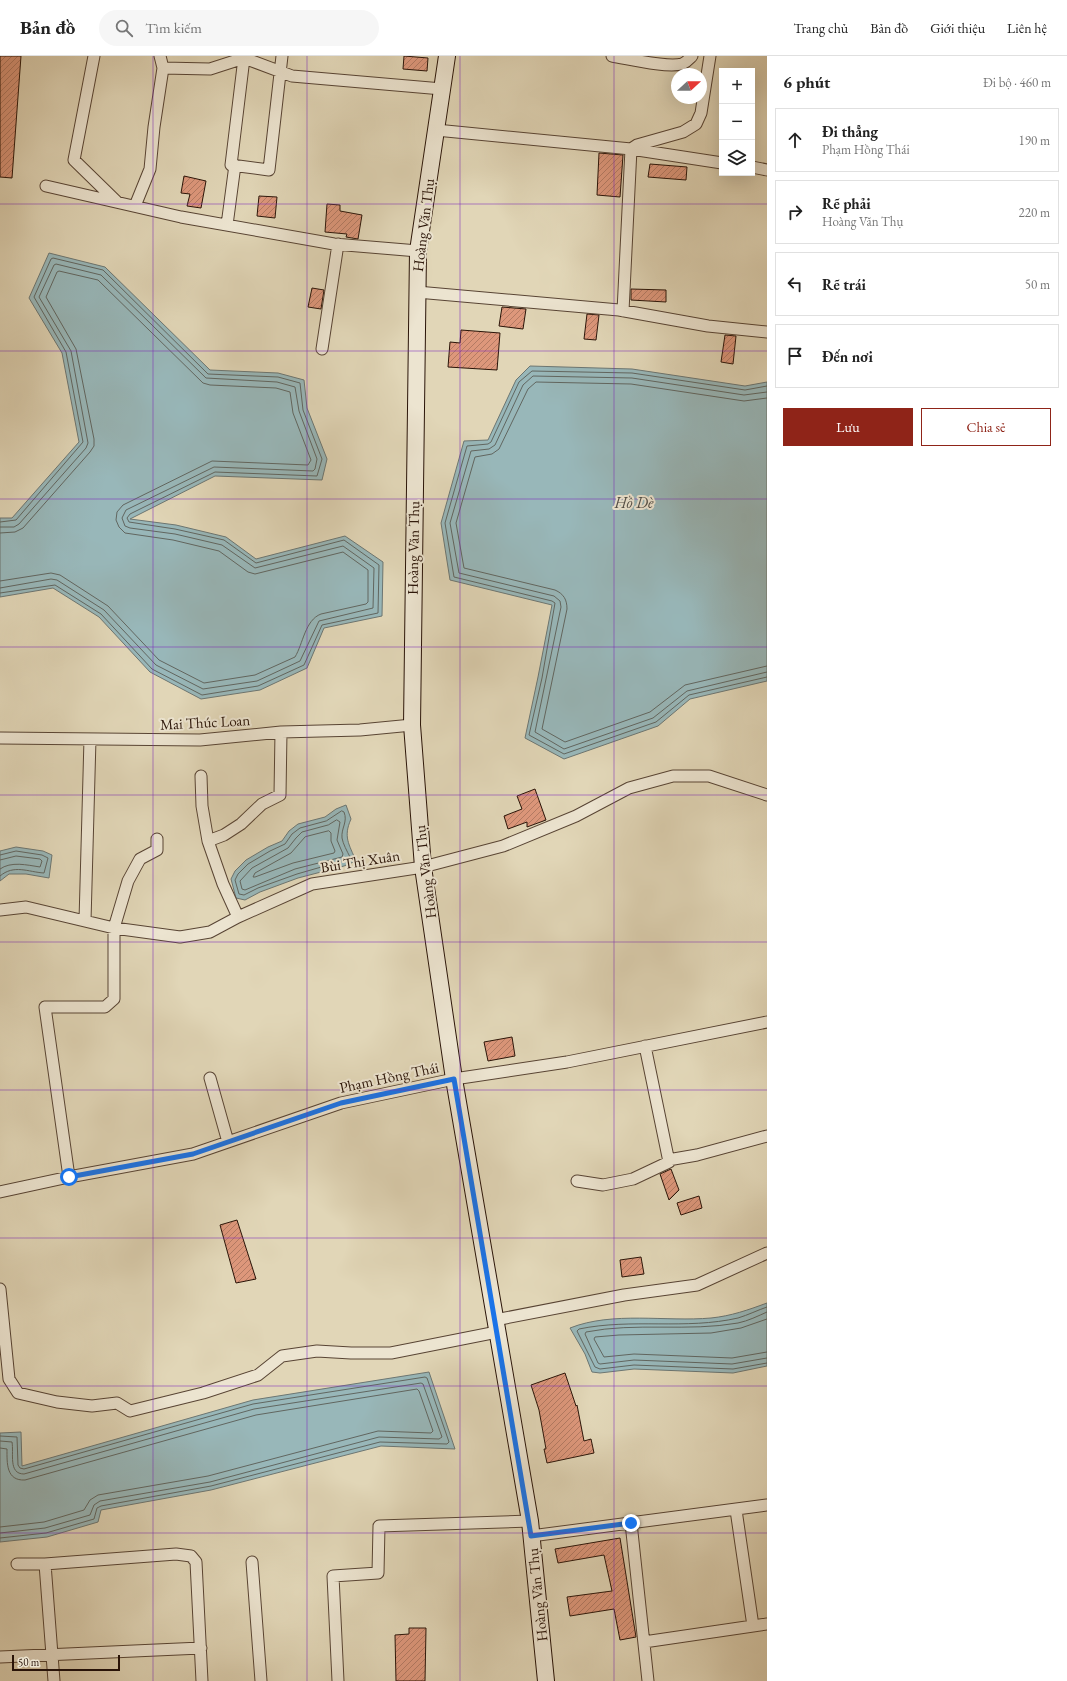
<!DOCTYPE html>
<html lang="vi">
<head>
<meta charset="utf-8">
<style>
  :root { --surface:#fff; --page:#f6f6f6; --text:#222; --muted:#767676; --line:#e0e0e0; --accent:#8f2418 }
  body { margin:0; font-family:"EB Garamond",serif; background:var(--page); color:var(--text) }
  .controls { position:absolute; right:12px; top:12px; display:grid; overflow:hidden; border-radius:0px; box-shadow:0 4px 16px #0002 }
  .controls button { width:36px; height:36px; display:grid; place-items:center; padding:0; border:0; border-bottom:1px solid var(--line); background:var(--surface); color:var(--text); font:20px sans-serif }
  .compass { position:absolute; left:671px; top:12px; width:36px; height:36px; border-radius:50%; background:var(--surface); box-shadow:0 4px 16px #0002; rotate:69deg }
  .scale { position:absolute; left:12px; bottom:10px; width:108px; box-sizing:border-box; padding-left:4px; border:2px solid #2a1408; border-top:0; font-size:11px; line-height:14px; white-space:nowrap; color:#2a1408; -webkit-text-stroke:3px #ece4d0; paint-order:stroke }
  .stop { position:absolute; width:12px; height:12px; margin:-9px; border:3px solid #1a73e8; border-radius:50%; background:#fff }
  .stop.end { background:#1a73e8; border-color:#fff; box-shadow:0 1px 4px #0008 }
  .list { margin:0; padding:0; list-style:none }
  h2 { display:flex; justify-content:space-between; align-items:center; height:52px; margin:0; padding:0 16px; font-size:17px }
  h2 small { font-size:13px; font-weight:400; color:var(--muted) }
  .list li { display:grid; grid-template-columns:26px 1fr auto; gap:12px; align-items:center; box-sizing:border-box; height:64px; margin:0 8px 8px; padding:0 8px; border:1px solid var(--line); border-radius:0px }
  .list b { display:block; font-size:15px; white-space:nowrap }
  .list p { margin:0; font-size:13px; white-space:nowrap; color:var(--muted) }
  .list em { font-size:13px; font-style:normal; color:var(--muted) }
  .actions { display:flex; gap:8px; padding:12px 16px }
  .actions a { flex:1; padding:9px 0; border:1px solid var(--accent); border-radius:0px; text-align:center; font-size:14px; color:var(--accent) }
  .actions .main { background:var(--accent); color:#fff }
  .icon { flex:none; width:22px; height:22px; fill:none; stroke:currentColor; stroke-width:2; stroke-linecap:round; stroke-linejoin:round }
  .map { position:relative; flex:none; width:767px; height:1625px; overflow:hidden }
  header { display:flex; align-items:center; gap:24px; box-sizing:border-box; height:56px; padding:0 20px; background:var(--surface); border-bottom:1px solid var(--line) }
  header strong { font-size:19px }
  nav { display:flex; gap:22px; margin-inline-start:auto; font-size:14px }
  .search { width:280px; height:36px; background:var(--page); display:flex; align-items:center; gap:10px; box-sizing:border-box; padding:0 14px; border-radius:22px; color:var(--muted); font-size:15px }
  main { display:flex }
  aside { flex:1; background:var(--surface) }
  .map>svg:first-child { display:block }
  .water { fill:#98b7b9; stroke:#6c7672 }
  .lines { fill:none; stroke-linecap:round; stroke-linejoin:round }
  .shore { stroke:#616660; stroke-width:1 }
  .building { fill:url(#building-hatch); stroke:#2a1408 }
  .street-casing { stroke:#584434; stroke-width:13 }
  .secondary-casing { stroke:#2a1408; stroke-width:18 }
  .street { stroke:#ece4d0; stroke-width:11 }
  .secondary { stroke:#ece4d0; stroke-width:16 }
  .route { stroke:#1a73e8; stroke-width:5 }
  .grid { fill:none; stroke:#7b2cbf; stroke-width:1; stroke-opacity:0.55 }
  .labels { text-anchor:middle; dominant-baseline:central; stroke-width:4; stroke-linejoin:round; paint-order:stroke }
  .street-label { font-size:15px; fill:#2a1408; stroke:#ece4d0 }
  .water-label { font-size:16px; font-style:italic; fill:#504d46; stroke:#ece4d0 }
</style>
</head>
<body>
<header>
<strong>Bản đồ</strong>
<div class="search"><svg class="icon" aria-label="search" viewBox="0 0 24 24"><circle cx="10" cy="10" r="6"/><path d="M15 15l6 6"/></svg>Tìm kiếm</div>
<nav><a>Trang chủ</a><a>Bản đồ</a><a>Giới thiệu</a><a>Liên hệ</a></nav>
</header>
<main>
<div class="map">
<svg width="767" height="1625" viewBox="0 0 767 1625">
  <defs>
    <pattern id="building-hatch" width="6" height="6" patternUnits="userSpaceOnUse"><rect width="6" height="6" fill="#dd977b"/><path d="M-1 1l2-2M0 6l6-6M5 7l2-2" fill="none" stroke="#b37a63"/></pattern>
  </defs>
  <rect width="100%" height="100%" fill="#e1d6b7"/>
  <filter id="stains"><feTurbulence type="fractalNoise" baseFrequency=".005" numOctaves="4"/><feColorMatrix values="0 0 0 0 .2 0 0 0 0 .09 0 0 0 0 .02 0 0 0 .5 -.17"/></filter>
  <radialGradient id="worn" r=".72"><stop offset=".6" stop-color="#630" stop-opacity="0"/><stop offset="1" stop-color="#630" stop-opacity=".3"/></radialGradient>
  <path class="water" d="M49,197L105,211L210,314L278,317L304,324L307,352L327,403L322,424L215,420L130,463L176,469L226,481L256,503L345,480L383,506L382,560L324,572L307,612L260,634L201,643L150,616L99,561L53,532L0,541V462H12L79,386L62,297L29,242Z
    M530,310L632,313L745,330L767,326V625L690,643L658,670L564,703L525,682L538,621L552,549L450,524L441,467L464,385L488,384L516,324Z
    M346,749L351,763C343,781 349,788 356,805L344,810L298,822L260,836L245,844L236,842L231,823L235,815L246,804L268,791L282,785L289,775L298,768L325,761L336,753Z
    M16,791L43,795L52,799L49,822L26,818H9L0,825V795Z
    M767,1247V1310L733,1317L634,1313L600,1317L592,1316L585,1298L570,1272C613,1255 666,1266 711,1262C731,1260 748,1254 767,1247Z
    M429,1316L455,1393L381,1390L211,1434L101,1454L98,1466L47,1481L0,1486V1377L21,1376L22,1410L253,1344Z"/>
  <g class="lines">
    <path class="shore" d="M767,330L745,334L632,317L532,315L519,326L491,386L488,388L467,390L445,467L454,521L552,545L555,547L542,622L529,679L564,698L656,666L689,639L767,621
      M767,336L744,339L632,322L533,320L523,329L495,389L489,393L471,395L450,467L459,517L554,540L560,545L561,551L535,676L564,693L653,662L687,635L767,616
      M767,342L744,345L631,328L536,326L528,333L499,393L492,398L475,401L456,467L464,512L555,534C564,538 567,544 567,553L542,673L565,686L650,656L685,629L767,610
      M0,466L16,464L83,386L66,296L34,241L51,203L53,202L103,214L208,318L278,321L300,327L303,354L322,403L317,420L215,416L130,458L127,462L129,466L175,473L224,484L256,507L344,484L379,509L378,557L322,569L304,609L258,630L202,639L152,613L101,558L55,529L0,537
      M0,471H14L19,468L86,392L88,387L71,295L39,241L54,209L56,208L101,219L206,322L277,326L295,331L299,355L317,403L315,413L313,415L214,411L126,454L122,462L125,470L130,472L175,478L222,489L255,512L343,490L374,512L373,552L319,565L300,605L257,625L203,633L156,609L104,554L57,524L51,523L0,532
      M0,477L15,476L23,472L90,396L94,390V383L76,293L46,241L57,216L59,215L98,224L203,327L210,329L276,332L290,336L293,357L311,404L308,409L212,405L123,449L117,456L116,464L119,471L125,477L173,484L219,495L248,516L255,518L343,496L368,514V546L366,548L321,558C305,564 303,588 295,601L255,619L204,627L159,604L108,550L60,519L51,517L0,525
      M342,755L344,756C348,766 341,772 342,782C343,788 347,795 350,801L349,803L297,818L258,832L244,839L239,838L235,824L238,818L248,808L270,795L285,788L292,778L300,772L326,765Z
      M337,764L340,766L337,784L343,798L342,801L295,813L245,834L242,833L240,825L252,812L288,792L296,782L302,776L328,769Z
      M329,775L331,777V785L335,795L334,797L293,807L255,821H253L255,817L291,797L305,781Z
      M0,799L16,795L42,799L48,802L44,817C28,816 14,808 0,820
      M0,804L16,800L40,803L42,805L40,811C27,809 11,805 0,813
      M767,1251C758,1254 748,1259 738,1262C686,1274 632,1262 579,1273L577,1275L595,1311L600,1313L634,1309L733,1313L767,1307
      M767,1256C758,1260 748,1265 738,1267C688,1276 636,1266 586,1276L585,1278L598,1307L600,1308L634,1304L732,1308L767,1302
      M767,1263L741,1272L711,1277L619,1279L595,1281L594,1283L604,1301L634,1298L732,1302L767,1296
      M0,1380L17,1381L18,1409L20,1412L24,1413L253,1348L425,1321L427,1322L449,1386L447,1388L380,1386L211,1430L101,1450L97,1452L94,1463L46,1477L0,1482
      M0,1385L12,1386C14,1397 8,1418 24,1418L254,1353L421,1327L423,1328L442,1381L439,1383L379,1381L210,1426L100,1445L94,1449L90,1459L45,1472L0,1477
      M0,1392L7,1393C7,1407 6,1425 25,1424L256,1359L417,1333L419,1335L433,1375L431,1377L378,1375L208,1420L98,1439L90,1444L84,1454L44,1466L0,1471"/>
  </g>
  <path class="building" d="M0,0H21L12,122L0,121Z
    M404,0L428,2L427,15L403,13Z
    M599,97L623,99L620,141L597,139Z
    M650,108L687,111L686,124L648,121Z
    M184,120L206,125L201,152L187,150L190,138L181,137Z
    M259,140L277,141L275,162L257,160Z
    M327,148L340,149V155L362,159L358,183L346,181L347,178L325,176Z
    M312,232L324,234L321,253L308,251Z
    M631,233L666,234V246L631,244Z
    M502,251L526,253L523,273L499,270Z
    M587,258L599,259L596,284L584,283Z
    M461,274L500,277L497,314L448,311L450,286L460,287Z
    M725,279L736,280L733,308L721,306Z
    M535,733L546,764L527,771V766L508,773L504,760L522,753L517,740Z
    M512,981L515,1000L488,1005L484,986Z
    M671,1113L679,1134L669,1144L660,1118Z
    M699,1140L702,1152L681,1159L677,1147Z
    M237,1164L256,1223L236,1227L220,1169Z
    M641,1201L644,1218L622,1221L620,1204Z
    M565,1317L576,1350L577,1349L584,1385L591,1383L594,1397L547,1407L544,1393H546L539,1354L531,1329Z
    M620,1482L636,1581L620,1584L614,1553L570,1560L567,1541L612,1535L604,1499L558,1507L555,1493Z
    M409,1572H426L425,1625H396L395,1579L409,1578Z"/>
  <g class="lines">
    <g class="street-casing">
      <path id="street" d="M94,0L74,104L117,146
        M160,0L163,12L210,13L244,2L231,109L269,114L282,0
        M243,0L244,2L292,20L442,33
        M612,0C630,3 666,12 682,8C687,6 689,3 692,0
        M436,74L631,93L722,107
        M752,111L767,114
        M46,130L181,161L334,188L418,195
        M135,150L150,113L154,71L163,12
        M227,169L235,109
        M417,236L619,254L708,270L767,276
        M623,255L631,93L637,89L683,76L696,68L701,57L710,0
        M322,293L338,188
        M0,682L200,684L281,676L360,674L412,669
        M201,720L202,750L208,785
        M0,854L26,851L114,872L180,881L210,876L238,861L312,828L423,811L503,790L576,760L629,732L673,720H709L767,739
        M238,861L223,828L208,785L224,779L241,768L262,748L280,739L281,676
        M85,865L90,683
        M210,1022L228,1086
        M668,1104L697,1099L767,1080
        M69,1121L45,951H105L114,943V872L128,825L140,803L157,794V783
        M577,1125L603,1129L633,1123L669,1106L645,990
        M0,1136L69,1121L193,1098L341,1047L454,1023L567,1006L767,966
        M0,1233L9,1323L18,1337L57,1346L92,1350L117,1347L130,1355L203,1337L258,1319L282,1300L317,1295L351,1297H391L497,1276
        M495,1264L624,1239L697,1229L767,1197
        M736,1454L753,1570L767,1568
        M631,1467L648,1625
        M531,1480L767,1449
        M252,1506L261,1625
        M17,1508H45L176,1498L191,1500L196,1506L202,1625
        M45,1508L54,1625
        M644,1586L753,1570
        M0,1601L201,1592
        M338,1625L333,1520L378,1517L379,1470L530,1465"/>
    </g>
    <g class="secondary-casing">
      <path id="secondary" d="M447,0L418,195L412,669L423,811L454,1023L530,1465L546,1625"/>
    </g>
    <use href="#street" class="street"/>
    <use href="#secondary" class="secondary"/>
  </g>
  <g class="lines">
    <path class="route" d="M69,1121L193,1098L341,1047L454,1023L531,1480L631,1467"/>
  </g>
  <path class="grid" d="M153,0V1625M307,0V1625M460,0V1625M614,0V1625M0,148H767M0,295H767M0,443H767M0,591H767M0,739H767M0,886H767M0,1034H767M0,1182H767M0,1330H767M0,1477H767"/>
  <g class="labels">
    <g class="street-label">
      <text transform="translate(423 169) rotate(-83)">Hoàng Văn Thụ</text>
      <text transform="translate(413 492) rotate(-89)">Hoàng Văn Thụ</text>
      <text transform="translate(205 666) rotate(-3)">Mai Thúc Loan</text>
      <text transform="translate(360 805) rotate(-9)">Bùi Thị Xuân</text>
      <text transform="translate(425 816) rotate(-97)">Hoàng Văn Thụ</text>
      <text transform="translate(389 1021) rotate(-12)">Phạm Hồng Thái</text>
      <text transform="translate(537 1539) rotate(-96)">Hoàng Văn Thụ</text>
    </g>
    <g class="water-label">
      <text x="634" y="446">Hồ Dè</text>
    </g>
  </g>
  <rect width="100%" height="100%" filter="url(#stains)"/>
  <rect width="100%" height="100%" fill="url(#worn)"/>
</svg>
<div class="controls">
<button>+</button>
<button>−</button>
<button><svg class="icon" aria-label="layers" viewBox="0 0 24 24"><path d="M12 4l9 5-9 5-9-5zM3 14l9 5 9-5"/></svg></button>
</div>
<svg class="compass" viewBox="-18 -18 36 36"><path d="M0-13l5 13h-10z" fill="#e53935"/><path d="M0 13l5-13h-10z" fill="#767676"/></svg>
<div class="scale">50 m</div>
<div class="stop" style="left:69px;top:1121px"></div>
<div class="stop end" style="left:631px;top:1467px"></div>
</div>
<aside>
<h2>6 phút<small>Đi bộ · 460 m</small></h2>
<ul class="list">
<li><svg class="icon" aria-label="ahead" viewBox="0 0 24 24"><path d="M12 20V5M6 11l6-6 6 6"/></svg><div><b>Đi thẳng</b><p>Phạm Hồng Thái</p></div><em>190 m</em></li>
<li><svg class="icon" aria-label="right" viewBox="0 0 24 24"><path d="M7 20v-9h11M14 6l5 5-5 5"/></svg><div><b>Rẽ phải</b><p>Hoàng Văn Thụ</p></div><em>220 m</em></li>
<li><svg class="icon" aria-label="left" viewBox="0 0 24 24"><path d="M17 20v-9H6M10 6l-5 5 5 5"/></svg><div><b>Rẽ trái</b></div><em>50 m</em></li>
<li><svg class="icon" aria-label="arrive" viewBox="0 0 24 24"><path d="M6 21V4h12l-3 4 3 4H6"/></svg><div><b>Đến nơi</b></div></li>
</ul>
<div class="actions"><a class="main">Lưu</a><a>Chia sẻ</a></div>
</aside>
</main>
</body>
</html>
